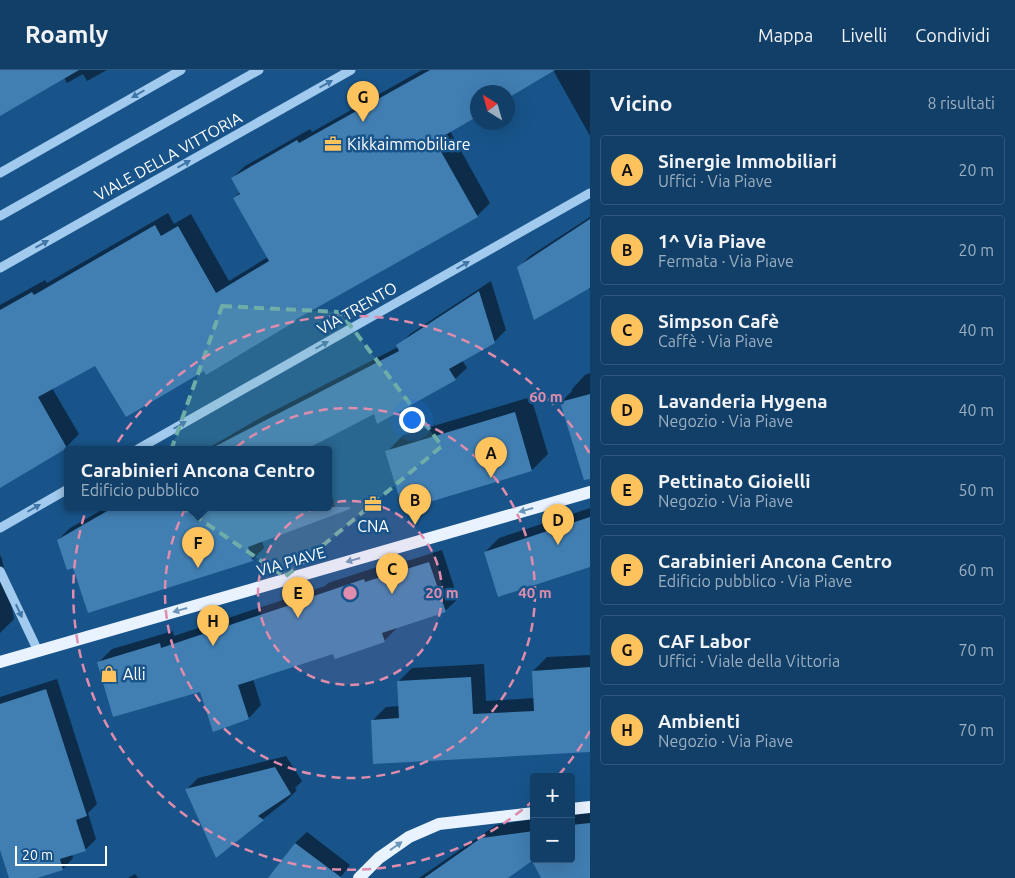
<!DOCTYPE html>
<html lang="it">
<head>
<meta charset="utf-8">
<style>
  :root { --surface:#123f68; --page:#1f4a71; --text:#f1f3f6; --muted:#9cafc0; --line:#31587c; --accent:#ffc35e }
  body { margin:0; font-family:Ubuntu,sans-serif; background:var(--page); color:var(--text) }
  .controls { position:absolute; right:15px; bottom:15px; display:grid; overflow:hidden; border-radius:5px; box-shadow:0 5px 20px #0002 }
  .controls button { width:45px; height:45px; display:grid; place-items:center; padding:0; border:0; border-bottom:1px solid var(--line); background:var(--surface); color:var(--text); font:25px sans-serif }
  .compass { position:absolute; left:470px; top:15px; width:45px; height:45px; border-radius:50%; background:var(--surface); box-shadow:0 5px 20px #0002; rotate:323deg }
  .scale { position:absolute; left:15px; bottom:12px; width:92px; box-sizing:border-box; padding-left:5px; border:2px solid #fff; border-top:0; font-size:14px; line-height:18px; white-space:nowrap; color:#fff; -webkit-text-stroke:4px #18548a; paint-order:stroke }
  .you { position:absolute; left:411px; top:349px; width:18px; height:18px; margin:-12px; border:4px solid #fff; border-radius:50%; background:#1a73e8; box-shadow:0 0 0 8px #1a73e833 }
  .badge { display:grid; place-items:center; width:32px; height:32px; border-radius:50%; background:var(--accent); color:#111; font-size:16px; font-weight:700 }
  .pin { position:absolute; translate:-50% -41px; filter:drop-shadow(0 1px 2px #0008) }
  .pin::after { content:''; position:absolute; top:26px; width:18px; height:15px; background:inherit; clip-path:polygon(0 0,100% 0,50% 100%) }
  .popup { position:absolute; left:64px; top:376px; width:268px; height:65px; box-sizing:border-box; display:grid; place-content:center; border-radius:5px; background:var(--surface); filter:drop-shadow(0 1px 4px #0005); font-size:16px; white-space:nowrap; color:var(--muted) }
  .popup b { font-size:19px; color:var(--text) }
  .popup::after { content:''; position:absolute; left:50%; top:100%; margin-left:-10px; border:10px solid transparent; border-top-color:var(--surface) }
  .list { margin:0; padding:0; list-style:none }
  h2 { display:flex; justify-content:space-between; align-items:center; height:65px; margin:0; padding:0 20px; font-size:21px }
  h2 small { font-size:16px; font-weight:400; color:var(--muted) }
  .list li { display:grid; grid-template-columns:32px 1fr auto; gap:15px; align-items:center; box-sizing:border-box; height:70px; margin:0 10px 10px; padding:0 10px; border:1px solid var(--line); border-radius:5px }
  .list b { display:block; font-size:19px; white-space:nowrap }
  .list p { margin:0; font-size:16px; white-space:nowrap; color:var(--muted) }
  .list em { font-size:16px; font-style:normal; color:var(--muted) }
  .map { position:relative; flex:none; width:590px; height:808px; overflow:hidden }
  header { display:flex; align-items:center; gap:30px; box-sizing:border-box; height:70px; padding:0 25px; background:var(--surface); border-bottom:1px solid var(--line) }
  header strong { font-size:24px }
  nav { display:flex; gap:28px; margin-inline-start:auto; font-size:18px }
  main { display:flex }
  aside { flex:1; background:var(--surface) }
  .map>svg:first-child { display:block }
  .shadow { fill:#0007 }
  .building { fill:#417eb2 }
  .lines { fill:none; stroke-linecap:round; stroke-linejoin:round }
  .minor { stroke:#a1caee; stroke-width:9 }
  .major { stroke:#e8f3ff; stroke-width:12 }
  .oneway { fill:#4177a8 }
  .oneway2 { fill:#6b94b9 }
  .marked { fill:#6fada8; fill-opacity:0.2; stroke:#6fada8; stroke-width:4; stroke-dasharray:10 6; stroke-linejoin:round }
  .ring { fill:none; stroke:#e08cad; stroke-width:2.5; stroke-dasharray:9 6 }
  .labels { text-anchor:middle; dominant-baseline:central; stroke-width:5; stroke-linejoin:round; paint-order:stroke }
  .poi-label { font-size:16px; fill:#fff; stroke:#18548a; text-anchor:start }
  .street-label { font-size:16px; fill:#fff; stroke:#18548a }
  .centre { fill:#e08cad; stroke:#18548a; stroke-width:2.5 }
  .ring-label { font-size:15px; text-anchor:middle; font-weight:bold; fill:#e08cad; stroke:#18548a; stroke-width:5; stroke-linejoin:round; paint-order:stroke }
</style>
</head>
<body>
<header>
<strong>Roamly</strong>
<nav><a>Mappa</a><a>Livelli</a><a>Condividi</a></nav>
</header>
<main>
<div class="map">
<svg width="590" height="808" viewBox="0 0 590 808">
  <rect width="100%" height="100%" fill="#18548a"/>
  <path class="shadow" d="M0,0H107L87,11L83,4L67,13L64,7L0,44Z
    M422,0H552L508,27V22H478L450,61L490,133L477,146L301,245L295,250L206,303L204,299L95,294L52,318L79,364L66,377L0,412V235L45,210L47,213L168,143L174,154L191,144L229,211L268,187L234,128L240,122L232,108L245,96L310,59L312,62Z
    M553,0H590V66Z
    M590,147V220L588,218L519,197L530,186Z
    M491,211L506,260L494,272L462,290L467,298L455,309L375,342L313,376L314,379H207L260,348L398,277V276L410,264Z
    M590,303V380L561,332L572,321V319L585,305Z
    M531,327L548,384L532,400L387,382L403,365Z
    M328,416L335,436L323,448L262,471L264,478L252,490L74,496L58,470L70,458L107,437H328Z
    M590,438V496L485,482L499,468Z
    M442,480L458,529L445,541L397,557V558L384,571L334,583L253,609L261,635L249,648L200,620L99,592L112,579L173,561L174,566L325,516L328,513L377,497L378,500Z
    M0,485L2,489L14,549L0,563Z
    M590,585V681L372,651L386,637L400,636L398,612L412,598L484,594L486,631L535,628L533,601L547,587Z
    M57,609L97,734L88,743L96,769L85,780L72,784L73,788L63,799L33,808H10L0,772V627Z
    M286,686L302,711L295,718L297,720L286,731L216,786L187,719L198,708Z
    M590,741V808H542L533,789L506,808H419L496,755L534,749V789H571V744Z
    M307,762L350,795L340,808H269L295,773Z
    M135,804L138,808H128Z"/>
  <path class="building" d="M0,0H79L0,46Z
    M430,0H555L508,28V22H478V46L435,71L478,147L295,250L296,251L206,305L204,301L126,347L95,296L38,327L67,378L0,418V240L32,222L34,225L155,155L161,166L178,156L216,223L269,191L233,128L240,124L231,108L297,70L299,73Z
    M590,149V218L534,250L517,197Z
    M479,221L495,273L449,299L456,310L377,354L374,344L307,379H210L399,281L396,275Z
    M590,324V409L584,410L560,332Z
    M515,342L532,401L403,440L385,381Z
    M114,437H350V439L248,477L253,491L88,543L73,498L67,500L57,470Z
    M590,447V497L498,527L484,482Z
    M429,492L446,542L382,563L385,572L335,589L333,584L238,615L249,649L213,662L200,622L113,647L97,592L160,573L161,578L314,527V526L364,509L365,512Z
    M590,597V682L373,694L371,650L399,648L397,611L471,607L473,644L534,641L532,601Z
    M46,619L87,746L76,750L86,781L60,789L63,800L37,808H9L0,780V634Z
    M275,697L291,724L258,746L264,750L216,788L185,719Z
    M590,753V808H541L532,791L508,808H424L481,768L534,761V789H571V755Z
    M295,773L342,808H268Z"/>
  <g class="lines">
    <path class="minor" d="M0,103L181,0
      M0,146L259,0
      M0,198L351,0
      M138,379L590,123
      M0,458L68,419
      M0,501L38,581"/>
    <path class="major" d="M0,592L590,422
      M571,739L590,737
      M359,808L379,788L409,767L439,754L534,743"/>
  </g>
  <defs><path id="oneway-solid" d="M-6-.8H1V-3.2L6.5 0L1 3.2V.8H-6Z" transform="scale(1.25)"/></defs>
  <g class="oneway">
    <use href="#oneway-solid" transform="translate(326 14) rotate(-29)"/>
    <use href="#oneway-solid" transform="translate(138 24) rotate(150)"/>
    <use href="#oneway-solid" transform="translate(184 94) rotate(-29)"/>
    <use href="#oneway-solid" transform="translate(42 174) rotate(-29)"/>
    <use href="#oneway-solid" transform="translate(463 195) rotate(-30)"/>
    <use href="#oneway-solid" transform="translate(322 275) rotate(-30)"/>
    <use href="#oneway-solid" transform="translate(180 355) rotate(-30)"/>
    <use href="#oneway-solid" transform="translate(34 438) rotate(-30)"/>
    <use href="#oneway-solid" transform="translate(19 541) rotate(65)"/>
  </g>
  <g class="oneway2">
    <use href="#oneway-solid" transform="translate(526 440) rotate(164)"/>
    <use href="#oneway-solid" transform="translate(353 490) rotate(164)"/>
    <use href="#oneway-solid" transform="translate(180 540) rotate(164)"/>
    <use href="#oneway-solid" transform="translate(396 776) rotate(-35)"/>
  </g>
  <path class="marked" d="M222,236L340,242L442,376L285,507L157,420Z"/>
  <circle cx="350" cy="523" r="92" fill="#e08cad" fill-opacity=".12"/>
  <g class="ring">
    <circle cx="350" cy="523" r="92"/>
    <circle cx="350" cy="523" r="185"/>
    <path d="M590 661A277 277 0 0 1 557 707M534 730A277 277 0 1 1 590 384"/>
  </g>
  <defs>
    <g id="office-bare" transform="scale(1.35)"><path d="M-6-3h4V-5.5h4V-3h4V5H-6ZM-1-4.5V-3h2v-1.5ZM-6 0V1H6V0Z" fill="#ffc35e" stroke="#18548a" stroke-width="2.5" paint-order="stroke"/></g>
    <g id="shop-bare" transform="scale(1.35)"><path d="M-5-2.5h2.3a2.7 3.5 0 0 1 5.4 0H5L5.5 6h-11ZM-1.5-2.5h3a1.5 2.3 0 0 0-3 0Z" fill="#ffc35e" stroke="#18548a" stroke-width="2.5" paint-order="stroke"/></g>
  </defs>
  <g fill-rule="evenodd">
    <use href="#office-bare" x="333" y="74"/>
    <use href="#office-bare" x="373" y="434"/>
    <use href="#shop-bare" x="109" y="604"/>
  </g>
  <g class="labels">
    <g class="poi-label">
      <text x="347" y="74">Kikkaimmobiliare</text>
      <text x="373" y="456" text-anchor="middle">CNA</text>
      <text x="123" y="604">Alli</text>
    </g>
    <g class="street-label">
      <text transform="translate(168 86) rotate(-29)">VIALE DELLA VITTORIA</text>
      <text transform="translate(357 238) rotate(-30)">VIA TRENTO</text>
      <text transform="translate(291 491) rotate(-16)">VIA PIAVE</text>
    </g>
  </g>
  <circle cx="350" cy="523" r="8" class="centre"/>
  <g class="ring-label">
    <text x="546" y="332">60 m</text>
    <text x="442" y="528">20 m</text>
    <text x="535" y="528">40 m</text>
  </g>
</svg>
<div class="controls">
<button>+</button>
<button>−</button>
</div>
<svg class="compass" viewBox="-18 -18 36 36"><path d="M0-13l5 13h-10z" fill="#e53935"/><path d="M0 13l5-13h-10z" fill="#9cafc0"/></svg>
<div class="scale">20 m</div>
<div class="you"></div>
<div class="pin badge" style="left:491px;top:408px">A</div>
<div class="pin badge" style="left:415px;top:455px">B</div>
<div class="pin badge" style="left:392px;top:524px">C</div>
<div class="pin badge" style="left:558px;top:475px">D</div>
<div class="pin badge" style="left:298px;top:548px">E</div>
<div class="pin badge" style="left:198px;top:498px">F</div>
<div class="popup"><b>Carabinieri Ancona Centro</b>Edificio pubblico</div>
<div class="pin badge" style="left:363px;top:52px">G</div>
<div class="pin badge" style="left:213px;top:576px">H</div>
</div>
<aside>
<h2>Vicino<small>8 risultati</small></h2>
<ul class="list">
<li><span class="badge">A</span><div><b>Sinergie Immobiliari</b><p>Uffici · Via Piave</p></div><em>20 m</em></li>
<li><span class="badge">B</span><div><b>1^ Via Piave</b><p>Fermata · Via Piave</p></div><em>20 m</em></li>
<li><span class="badge">C</span><div><b>Simpson Cafè</b><p>Caffè · Via Piave</p></div><em>40 m</em></li>
<li><span class="badge">D</span><div><b>Lavanderia Hygena</b><p>Negozio · Via Piave</p></div><em>40 m</em></li>
<li><span class="badge">E</span><div><b>Pettinato Gioielli</b><p>Negozio · Via Piave</p></div><em>50 m</em></li>
<li><span class="badge">F</span><div><b>Carabinieri Ancona Centro</b><p>Edificio pubblico · Via Piave</p></div><em>60 m</em></li>
<li><span class="badge">G</span><div><b>CAF Labor</b><p>Uffici · Viale della Vittoria</p></div><em>70 m</em></li>
<li><span class="badge">H</span><div><b>Ambienti</b><p>Negozio · Via Piave</p></div><em>70 m</em></li>
</ul>
</aside>
</main>
</body>
</html>
